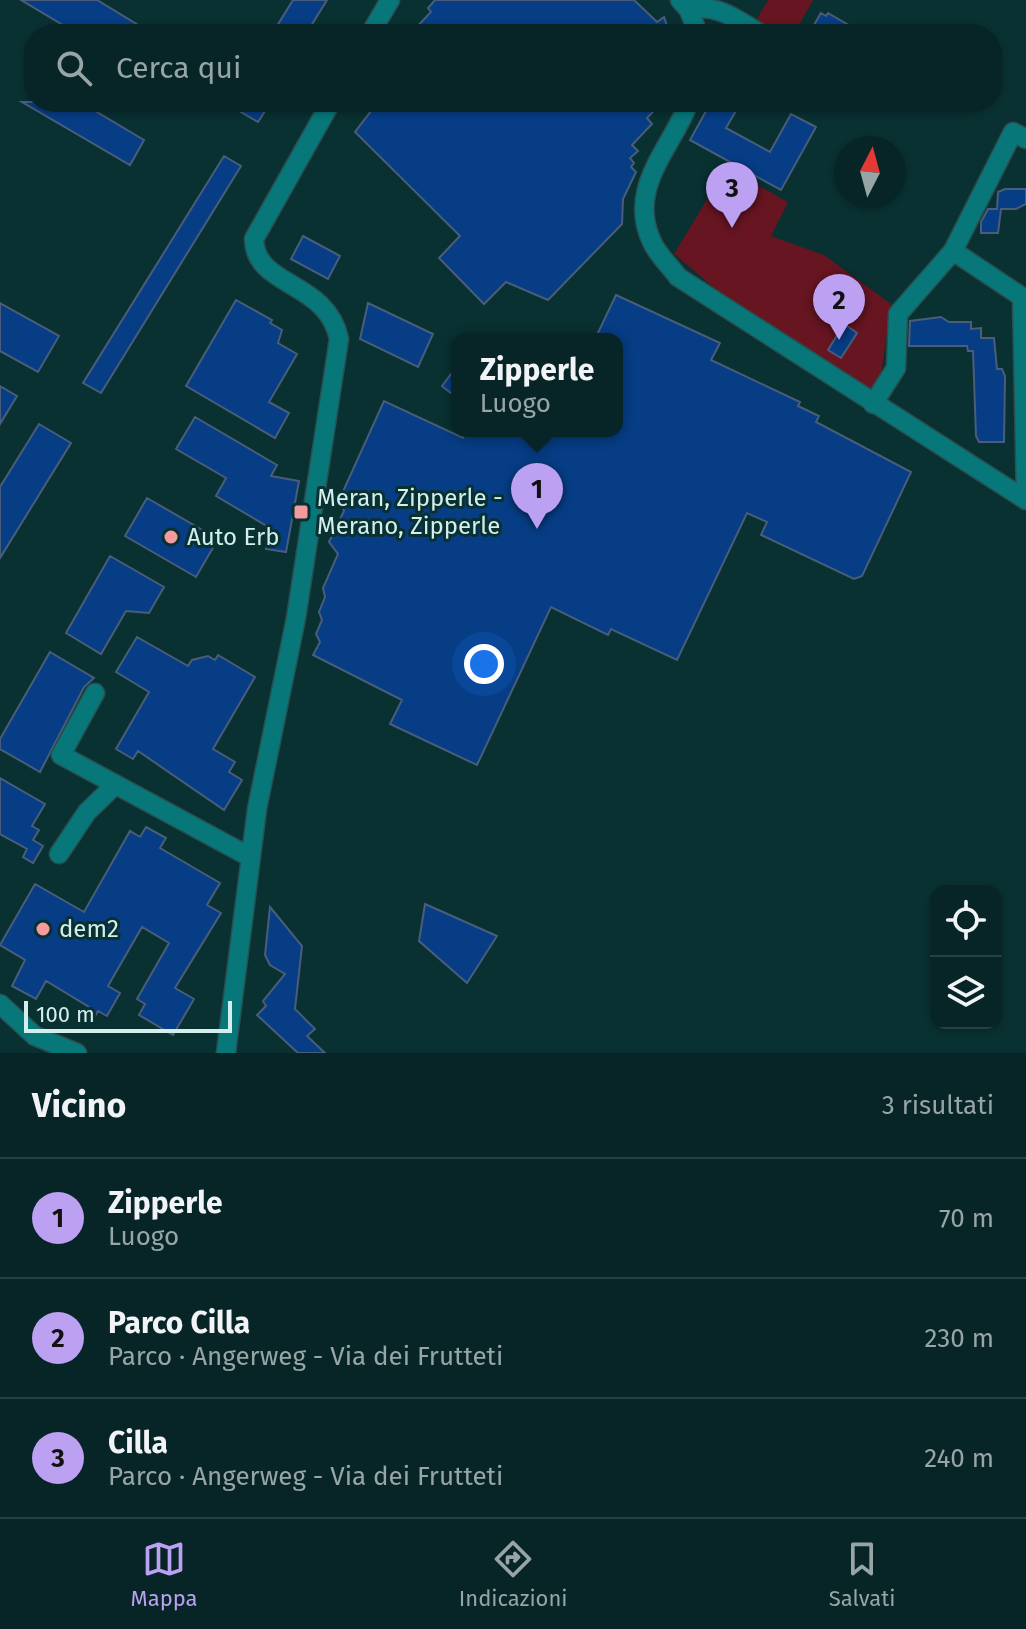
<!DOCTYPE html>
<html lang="it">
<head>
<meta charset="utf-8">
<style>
  :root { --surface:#072526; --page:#102d2e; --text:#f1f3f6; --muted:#98a5a7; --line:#284243; --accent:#bca0f2 }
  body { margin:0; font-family:"Fira Sans",sans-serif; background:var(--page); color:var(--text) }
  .controls { position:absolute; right:24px; bottom:24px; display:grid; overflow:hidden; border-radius:16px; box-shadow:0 2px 6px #0004 }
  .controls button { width:72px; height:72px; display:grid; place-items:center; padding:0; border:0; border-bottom:2px solid var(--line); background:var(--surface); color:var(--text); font:40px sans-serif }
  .compass { position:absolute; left:834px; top:136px; width:72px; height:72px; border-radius:50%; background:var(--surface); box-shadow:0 2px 6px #0004; rotate:6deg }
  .scale { position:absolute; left:24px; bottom:20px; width:208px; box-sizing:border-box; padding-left:8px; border:4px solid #d4eeee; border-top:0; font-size:22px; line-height:28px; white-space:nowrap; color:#d4eeee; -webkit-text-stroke:6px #093132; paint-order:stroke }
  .you { position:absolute; left:484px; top:664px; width:28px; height:28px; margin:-20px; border:6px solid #fff; border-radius:50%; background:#1a73e8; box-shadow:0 0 0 12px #1a73e833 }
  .badge { display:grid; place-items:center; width:52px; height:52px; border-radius:50%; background:var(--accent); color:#111; font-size:26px; font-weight:700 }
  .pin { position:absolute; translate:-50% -66px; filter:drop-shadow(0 2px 4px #0008) }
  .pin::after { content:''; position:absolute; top:42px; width:28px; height:24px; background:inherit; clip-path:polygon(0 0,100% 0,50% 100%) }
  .popup { position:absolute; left:451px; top:333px; width:172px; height:104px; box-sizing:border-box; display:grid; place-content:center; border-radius:16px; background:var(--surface); filter:drop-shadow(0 2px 6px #0005); font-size:26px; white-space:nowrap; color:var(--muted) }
  .popup b { font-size:30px; color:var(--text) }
  .popup::after { content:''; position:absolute; left:50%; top:100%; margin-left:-16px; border:16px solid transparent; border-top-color:var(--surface) }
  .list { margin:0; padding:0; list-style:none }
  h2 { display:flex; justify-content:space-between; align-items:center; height:104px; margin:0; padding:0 32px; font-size:34px }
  h2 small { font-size:26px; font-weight:400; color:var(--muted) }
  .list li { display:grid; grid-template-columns:52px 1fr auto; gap:24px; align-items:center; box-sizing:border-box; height:120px; padding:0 32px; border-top:2px solid var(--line) }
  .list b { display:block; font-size:30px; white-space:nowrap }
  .list p { margin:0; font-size:26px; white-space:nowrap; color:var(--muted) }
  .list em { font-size:26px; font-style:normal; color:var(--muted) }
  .icon { flex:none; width:44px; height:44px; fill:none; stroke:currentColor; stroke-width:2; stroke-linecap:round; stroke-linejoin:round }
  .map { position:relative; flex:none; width:1026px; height:1053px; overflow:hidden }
  .search { position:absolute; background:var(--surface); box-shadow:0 2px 6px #0004; left:24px; right:24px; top:24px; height:88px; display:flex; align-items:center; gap:20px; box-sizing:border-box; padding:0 28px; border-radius:32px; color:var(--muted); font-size:30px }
  .sheet { height:464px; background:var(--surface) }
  nav { display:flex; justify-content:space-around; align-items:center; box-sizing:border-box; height:112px; border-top:2px solid var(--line); background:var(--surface); font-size:22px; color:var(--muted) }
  nav a { display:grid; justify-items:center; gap:4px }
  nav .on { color:var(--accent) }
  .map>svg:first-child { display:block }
  .green { fill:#671521 }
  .building { fill:#063d85; stroke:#495d7a; stroke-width:2 }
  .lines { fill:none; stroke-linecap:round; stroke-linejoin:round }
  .minor-casing { stroke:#294f50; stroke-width:21 }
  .minor { stroke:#07777a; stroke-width:18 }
  .poi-dot { fill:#f59b9d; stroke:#093132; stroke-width:3 }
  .labels { text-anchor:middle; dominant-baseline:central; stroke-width:6; stroke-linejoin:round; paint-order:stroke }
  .poi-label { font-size:24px; fill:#d4eeee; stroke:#093132; text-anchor:start }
</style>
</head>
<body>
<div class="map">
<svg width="1026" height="1053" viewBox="0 0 1026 1053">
  <rect width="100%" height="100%" fill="#093132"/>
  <path class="green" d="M768,0H813L794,34H775L755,22Z
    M726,168L788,202L771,236L824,255L891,304L881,375L871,390L736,306L674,254Z"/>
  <path class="building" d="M21,0H97L153,34H78Z
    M293,0H327L306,34H272Z
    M435,0H634L657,22L664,17L670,34H410L431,12L428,8Z
    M821,13L826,16L828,13L864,34H817L811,30Z
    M22,102H80L144,140L130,165Z
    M224,102H271L258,122Z
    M378,102H662L647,118L652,124L632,145L638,151L630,158L634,163L631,167L636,172L623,199L622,224L548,300L506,282L484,304L439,258L460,236L355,132Z
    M711,102H741L726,128L770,152L791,114L816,127L781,190L690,140Z
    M224,156L241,166L101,393L83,383Z
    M1005,189H1026V204L1016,209H1001L998,233H981V222L988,209H997L998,192Z
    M303,236L340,256L328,279L291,259Z
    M616,295L720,343L711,360L800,402L798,406L819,416L816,422L911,472L862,576L854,579L761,535L767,522L747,513L677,660L611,629L608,635L551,607L477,765L390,724L402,700L313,655L320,642L316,634L322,620L319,612L325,597L323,588L338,554L329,542L344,511L340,498L384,401L463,438L466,431H617V339H595Z
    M236,300L272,320L270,323L282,330L278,343L297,354L269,402L289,413L275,438L186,386Z
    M0,303L59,336L38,372L0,351Z
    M368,303L433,334L418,367L360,339Z
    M941,317L949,322H971V329L981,328V338H994L997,369H1002L1005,376L1004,442H979L976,436L973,351H968L967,346H909L910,321Z
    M844,324L857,333L841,358L828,350Z
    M457,366V398L442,386Z
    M0,386L17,396L0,424Z
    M195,417L277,465L271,476L299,481L286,552L266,549L270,528L216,496L226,478L176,449Z
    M39,424L71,443L0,558V487Z
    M147,498L218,539L196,577L125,536Z
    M110,556L164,587L149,613L126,611L101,654L66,633Z
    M137,637L188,666L192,660L208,656L215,660L218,655L255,677L213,749L235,762L229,772L242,780L224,810L138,751L133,759L116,749L149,692L116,672Z
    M50,652L94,678L84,687L40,772L0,749V739Z
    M0,778L45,804L32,826L39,830L33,840L43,846L33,863L23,857L27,849L0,834Z
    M146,827L166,838L160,848L220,883L207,905L221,913L175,988L194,999L173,1035L139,1015L145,1004L137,999L169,943L142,927L108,986L120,993L107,1016L98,1011L94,1018L89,1007L46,981L36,999L12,986L25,960L0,945L35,884L84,912L130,831L140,837Z
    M425,904L497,936L467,983L419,941Z
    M270,907L302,946L295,1009L315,1029L307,1036L325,1053H298L257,1015L266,1006L263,1001L285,974L270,965L265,955Z"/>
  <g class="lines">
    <g class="minor-casing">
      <path id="minor" d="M680,0L689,10L698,34
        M689,10C716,2 739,21 761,34
        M370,34L390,0
        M689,102C672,148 626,188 652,242C657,254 670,266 678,277L1026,500
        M953,251L1022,297L1026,500
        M873,404L896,368L898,314L953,251L1013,132L1026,139
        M95,693L61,755L250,857
        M59,854L87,812L115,785
        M0,1004L35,1036L77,1053
        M226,1053L257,809L296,618L339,339C327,280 255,288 254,239L331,102"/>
    </g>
    <use href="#minor" class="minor"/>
  </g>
  <g class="poi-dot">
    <rect x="293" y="504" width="16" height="16" rx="4"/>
    <circle cx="171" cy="537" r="8"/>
    <circle cx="43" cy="929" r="8"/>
  </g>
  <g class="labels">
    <g class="poi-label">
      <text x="317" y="498">Meran, Zipperle -<tspan x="317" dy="28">Merano, Zipperle</tspan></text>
      <text x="187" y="537">Auto Erb</text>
      <text x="59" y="929">dem2</text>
    </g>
  </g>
</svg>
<div class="controls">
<button><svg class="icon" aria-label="locate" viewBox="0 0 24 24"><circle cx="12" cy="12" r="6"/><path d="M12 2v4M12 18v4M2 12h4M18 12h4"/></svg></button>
<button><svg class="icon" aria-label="layers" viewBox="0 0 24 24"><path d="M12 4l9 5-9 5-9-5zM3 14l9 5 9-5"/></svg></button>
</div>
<svg class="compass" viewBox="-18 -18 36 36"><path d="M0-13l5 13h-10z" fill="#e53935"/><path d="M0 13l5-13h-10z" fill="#98a5a7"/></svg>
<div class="scale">100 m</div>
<div class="you"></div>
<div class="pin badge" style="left:537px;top:529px">1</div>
<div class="popup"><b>Zipperle</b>Luogo</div>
<div class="pin badge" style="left:839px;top:340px">2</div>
<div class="pin badge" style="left:732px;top:228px">3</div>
<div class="search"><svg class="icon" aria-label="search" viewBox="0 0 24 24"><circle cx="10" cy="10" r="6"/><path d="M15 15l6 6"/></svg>Cerca qui</div>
</div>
<section class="sheet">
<h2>Vicino<small>3 risultati</small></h2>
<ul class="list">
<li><span class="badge">1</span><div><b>Zipperle</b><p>Luogo</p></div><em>70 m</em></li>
<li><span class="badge">2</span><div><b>Parco Cilla</b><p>Parco · Angerweg - Via dei Frutteti</p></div><em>230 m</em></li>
<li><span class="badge">3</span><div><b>Cilla</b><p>Parco · Angerweg - Via dei Frutteti</p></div><em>240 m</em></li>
</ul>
</section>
<nav>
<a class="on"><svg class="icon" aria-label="map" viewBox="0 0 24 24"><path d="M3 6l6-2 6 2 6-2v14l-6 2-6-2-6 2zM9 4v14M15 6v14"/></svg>Mappa</a>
<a><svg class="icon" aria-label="directions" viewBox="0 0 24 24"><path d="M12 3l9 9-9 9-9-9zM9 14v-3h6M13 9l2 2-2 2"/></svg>Indicazioni</a>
<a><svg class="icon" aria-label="saved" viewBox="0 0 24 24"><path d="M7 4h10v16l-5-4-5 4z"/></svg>Salvati</a>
</nav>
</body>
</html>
